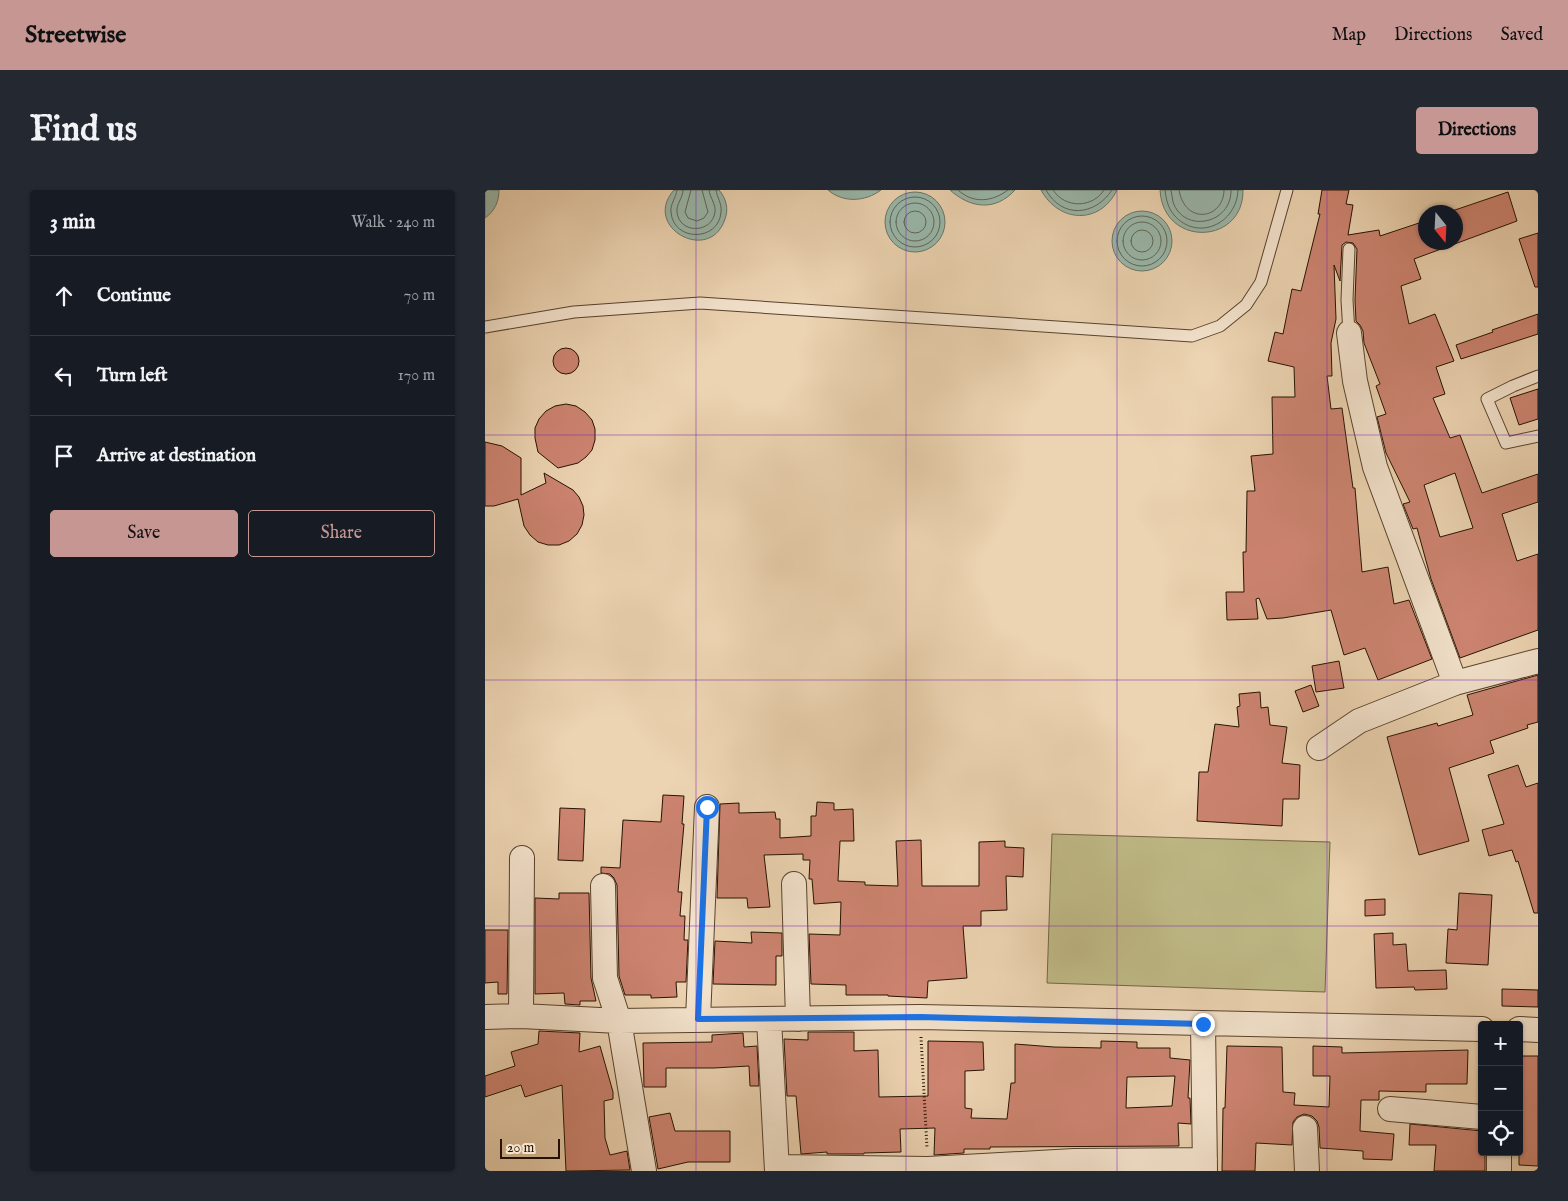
<!DOCTYPE html>
<html lang="en">
<head>
<meta charset="utf-8">
<style>
  :root { --surface:#171b24; --page:#242831; --text:#f1f3f6; --muted:#9ea1a6; --line:#363941; --accent:#c59692 }
  body { margin:0; font-family:"IM FELL English",serif; background:var(--page); color:var(--text) }
  .controls { position:absolute; right:15px; bottom:15px; display:grid; overflow:hidden; border-radius:5px; box-shadow:0 1px 4px #0004 }
  .controls button { width:45px; height:45px; display:grid; place-items:center; padding:0; border:0; border-bottom:1px solid var(--line); background:var(--surface); color:var(--text); font:25px sans-serif }
  .compass { position:absolute; left:933px; top:15px; width:45px; height:45px; border-radius:50%; background:var(--surface); box-shadow:0 1px 4px #0004; rotate:162deg }
  .scale { position:absolute; left:15px; bottom:12px; width:60px; box-sizing:border-box; padding-left:5px; border:2px solid #271201; border-top:0; font-size:14px; line-height:18px; white-space:nowrap; color:#271201; -webkit-text-stroke:4px #f3e2cc; paint-order:stroke }
  .stop { position:absolute; width:15px; height:15px; margin:-11px; border:4px solid #1a73e8; border-radius:50%; background:#fff }
  .stop.end { background:#1a73e8; border-color:#fff; box-shadow:0 1px 5px #0008 }
  .list { margin:0; padding:0; list-style:none }
  h2 { display:flex; justify-content:space-between; align-items:center; height:65px; margin:0; padding:0 20px; font-size:21px }
  h2 small { font-size:16px; font-weight:400; color:var(--muted) }
  .list li { display:grid; grid-template-columns:32px 1fr auto; gap:15px; align-items:center; box-sizing:border-box; height:80px; padding:0 20px; border-top:1px solid var(--line) }
  .list b { display:block; font-size:19px; white-space:nowrap }
  .list em { font-size:16px; font-style:normal; color:var(--muted) }
  .actions { display:flex; gap:10px; padding:15px 20px }
  .actions a { flex:1; padding:11px 0; border:1px solid var(--accent); border-radius:5px; text-align:center; font-size:18px; color:var(--accent) }
  .actions .main { background:var(--accent); color:#111 }
  .icon { flex:none; width:28px; height:28px; fill:none; stroke:currentColor; stroke-width:2; stroke-linecap:round; stroke-linejoin:round }
  .map { position:relative; flex:none; width:1053px; height:981px; overflow:hidden; border-radius:5px }
  header { display:flex; align-items:center; gap:30px; box-sizing:border-box; height:70px; padding:0 25px; background:var(--accent); color:#111 }
  header strong { font-size:24px }
  nav { display:flex; gap:28px; margin-inline-start:auto; font-size:18px }
  .intro { display:flex; align-items:center; justify-content:space-between; box-sizing:border-box; height:120px; padding:0 30px }
  h1 { margin:0; font-size:35px }
  .button { padding:12px 22px; border-radius:5px; background:var(--accent); color:#111; font-size:18px; font-weight:700 }
  main { display:flex; gap:30px; padding:0 30px }
  aside { flex:1; background:var(--surface); border-radius:5px; box-shadow:0 1px 4px #0004 }
  .map>svg:first-child { display:block }
  .green { fill:#bfba87; stroke:#736644 }
  .water { fill:#99b8ab; stroke:#6b7667 }
  .lines { fill:none; stroke-linecap:round; stroke-linejoin:round }
  .shore { stroke:#606556; stroke-width:1 }
  .building { fill:#cd8471; stroke:#271201; fill-rule:evenodd }
  .lane-casing { stroke:#58422d; stroke-width:13 }
  .street-casing { stroke:#58422d; stroke-width:26 }
  .path { stroke:#271201; stroke-width:3; stroke-dasharray:1 2.5; stroke-linecap:butt }
  .lane { stroke:#f3e2cc; stroke-width:11 }
  .street { stroke:#f3e2cc; stroke-width:24 }
  .route { stroke:#1a73e8; stroke-width:6 }
  .grid { fill:none; stroke:#7b2cbf; stroke-width:1; stroke-opacity:0.55 }
</style>
</head>
<body>
<header>
<strong>Streetwise</strong>
<nav><a>Map</a><a>Directions</a><a>Saved</a></nav>
</header>
<div class="intro"><h1>Find us</h1><a class="button">Directions</a></div>
<main>
<aside>
<h2>3 min<small>Walk · 240 m</small></h2>
<ul class="list">
<li><svg class="icon" aria-label="ahead" viewBox="0 0 24 24"><path d="M12 20V5M6 11l6-6 6 6"/></svg><div><b>Continue</b></div><em>70 m</em></li>
<li><svg class="icon" aria-label="left" viewBox="0 0 24 24"><path d="M17 20v-9H6M10 6l-5 5 5 5"/></svg><div><b>Turn left</b></div><em>170 m</em></li>
<li><svg class="icon" aria-label="arrive" viewBox="0 0 24 24"><path d="M6 21V4h12l-3 4 3 4H6"/></svg><div><b>Arrive at destination</b></div></li>
</ul>
<div class="actions"><a class="main">Save</a><a>Share</a></div>
</aside>
<div class="map">
<svg width="1053" height="981" viewBox="0 0 1053 981">
  <rect width="100%" height="100%" fill="#ecd3b1"/>
  <filter id="stains"><feTurbulence type="fractalNoise" baseFrequency=".004" numOctaves="4"/><feColorMatrix values="0 0 0 0 .2 0 0 0 0 .09 0 0 0 0 .02 0 0 0 .5 -.17"/></filter>
  <radialGradient id="worn" r=".72"><stop offset=".6" stop-color="#630" stop-opacity="0"/><stop offset="1" stop-color="#630" stop-opacity=".3"/></radialGradient>
  <path class="green" d="M567,644L845,652L840,802L562,793Z"/>
  <path class="water" d="M0,0H14C14,11 10,21 0,28Z
    M189,0H234C241,8 244,19 240,29C225,75 156,37 189,0Z
    M343,0H396C380,12 358,13 343,0Z
    M465,0H530C510,22 485,18 465,0Z
    M556,0H632C615,35 574,33 556,0Z
    M675,0H758C759,55 678,58 675,0Z
    M400 32a30 30 0 1 1 60 0a30 30 0 1 1-60 0Z
    M627 51a30 30 0 1 1 60 0a30 30 0 1 1-60 0Z"/>
  <g class="lines">
    <path class="shore" d="M192,0C191,8 185,14 186,22C188,52 234,52 236,22C237,13 232,8 231,0
      M198,0C198,8 191,14 192,22C194,44 227,44 230,22C231,14 225,8 224,0
      M206,0L200,22L203,28L212,31L219,28L223,22L217,0
      M473,0C488,14 507,12 523,0
      M561,0C577,29 610,26 627,0
      M568,0C580,19 608,18 619,0
      M680,0C681,9 683,18 689,25C712,52 752,34 753,0
      M686,0C687,4 687,8 688,12C699,44 747,34 746,0
      M694,0C700,36 739,29 739,0
      M405 32a25 25 0 1 1 50 0a25 25 0 1 1-50 0Z
      M411 32a19 19 0 1 1 38 0a19 19 0 1 1-38 0Z
      M419 32a11 11 0 1 1 22 0a11 11 0 1 1-22 0Z
      M632 51a25 25 0 1 1 50 0a25 25 0 1 1-50 0Z
      M638 51a19 19 0 1 1 38 0a19 19 0 1 1-38 0Z
      M646 51a11 11 0 1 1 22 0a11 11 0 1 1-22 0Z"/>
  </g>
  <path class="building" d="M837,0H864L861,14L868,15L863,45L894,40L895,46L940,31V52H970V22H964L1023,2L1032,31L929,69L936,89L916,96L924,134L950,124L969,171L951,177L960,204L948,208L965,248L975,245L997,303L1053,284V312L1017,324L1032,371L1053,364V440L975,468L946,389L932,338L928,339L918,314L925,312L901,263L892,227L901,224L891,196L895,194L879,153L878,141L875,135L871,131L870,110L872,59L868,53L861,52L857,55L855,91L849,75L851,129L846,153L847,186H842L846,219L857,218L868,298H870L877,382L903,377L909,414L924,410L947,469L893,490L880,458L859,465L846,420L798,428L782,429L774,408L771,409L773,429L742,430L741,402H759L758,362H761L762,301H770L766,266L788,264L787,207H810L809,177L783,171L790,142L798,144L807,99L816,101L835,24H833ZM970,283L988,338L955,347L939,295Z
    M1053,43V97H1050L1034,49Z
    M1053,124V144L976,169L971,155L1008,142L1007,140Z
    M68 171a13 13 0 1 1 26 0a13 13 0 1 1-26 0Z
    M1053,199V229L1034,235L1025,208Z
    M81,214L91,216L100,222L107,230L110,239V250L107,260L101,267L93,273L73,278L53,262L50,248V238L54,229L61,221L70,216Z
    M0,252L17,256L36,268V305L61,293L59,283L88,300L94,307L98,316L99,325L97,335L92,344L84,351L74,355H63L53,352L45,345L39,336L33,309L9,316H0Z
    M854,471L859,498L831,502L827,476Z
    M1053,485V532L1042,535L1043,538L1005,551L1009,563L964,578L984,651L934,665L902,547L952,533L953,536L988,525L982,505Z
    M826,495L834,516L818,522L810,501Z
    M775,502L776,518L783,517L785,535L802,537L797,573L815,575L814,609H798L797,636L712,631L714,582H723L730,534L754,537L752,517L755,516L754,504Z
    M1033,575L1041,597L1053,593V723H1049L1033,671L1031,672L1027,660L1004,666L997,640L1019,634L1003,585Z
    M178,605L199,606L197,634H199L193,702H197L195,726H200L199,750H203L201,792H191L192,807L166,808V805H140L134,786L132,695L129,688L125,684L116,683V677L135,678L138,630L176,632Z
    M332,612L349,613V620L368,619L369,651H355L353,691L380,692V695L413,696L411,651L436,650L437,696H494V652L520,651V657L539,658L538,687L521,686L522,720L496,721V736H478L482,788L443,791L442,808L403,806V805H361V795L326,794L324,744L355,745L356,712L329,714L327,689H324L325,670H318V664L279,665L285,717L263,718L262,708H232L235,614L254,613V623L290,622L291,629H295V648L326,646V626H331Z
    M75,618L100,619L98,671L73,670Z
    M74,703H104L106,788L111,811H95V815L80,814L79,803L50,804V708L74,709Z
    M974,703L1007,705L1003,775L961,773L963,739L972,740Z
    M900,709V725L880,726V710Z
    M0,740H23L22,804H13V792L0,793Z
    M266,742L297,743V766H291V795L228,794L230,751L267,753Z
    M908,743V755L921,754L923,781L961,780L962,799L930,800L929,797L891,798L889,744Z
    M1017,799L1053,800V817L1017,816Z
    M54,841L95,843L94,862L115,856L128,902V909L119,911L120,948L125,965L142,961L145,980L81,981L77,895L40,907L36,895L0,907V886L30,876L26,862L53,854Z
    M323,842H369V861L393,860L394,907L443,906V851L498,852L499,880L480,881V918L487,919L486,928L522,929L526,893H530V854L569,857L616,858V851L652,852V858H685V868L705,870L703,908H705L706,934L693,933L694,956L505,957V959H479V963L449,965L450,938L415,939L416,962L379,963V964H342V962L316,964L311,906H302L299,849L323,850ZM690,886L687,916L641,918L642,887Z
    M258,843L259,857L272,856L274,896H265L264,876L229,878H181V897H159L158,853L227,852V845Z
    M742,856L797,857L798,902L810,903L809,915L844,917L845,886H828V856L857,857V863L983,860L982,894H941V902L894,901V910H876L875,941L909,944L907,970L878,969V961L835,958L834,937L832,931L827,926L819,924L812,927L808,932L807,955L771,953L770,981H737L738,918H740Z
    M1034,866H1053V976L1034,975Z
    M185,923L190,941H245V972H203L173,979L164,927Z
    M925,934L997,941V962H1000V981H949L951,955H924Z"/>
  <g class="lines">
    <g class="lane-casing">
      <path id="lane" d="M0,137L89,122L215,113L707,146L735,136L761,115L776,92L802,0
        M864,143L862,110L864,59
        M1053,186L1028,196L1002,209L1021,253L1053,246"/>
    </g>
    <g class="street-casing">
      <path id="street" d="M864,143L870,191L890,277L970,493
        M834,558L874,531L970,493L1053,471
        M309,694L313,829
        M118,696L120,788L134,831L159,981
        M36,826L37,668
        M0,827L36,826L134,831L435,827L997,839
        M213,829L222,617
        M284,829L292,981
        M718,834L720,981
        M1034,839L1053,840
        M905,919L997,927
        M820,938L822,981
        M292,977L443,979L589,971L720,970
        M1014,981V962"/>
    </g>
    <path class="path" d="M436,847L442,958"/>
    <use href="#lane" class="lane"/>
    <use href="#street" class="street"/>
  </g>
  <g class="lines">
    <path class="route" d="M222,617L213,829L435,827L718,834"/>
  </g>
  <path class="grid" d="M211,0V981M421,0V981M632,0V981M842,0V981M0,245H1053M0,490H1053M0,736H1053"/>
  <rect width="100%" height="100%" filter="url(#stains)"/>
  <rect width="100%" height="100%" fill="url(#worn)"/>
</svg>
<div class="controls">
<button>+</button>
<button>−</button>
<button><svg class="icon" aria-label="locate" viewBox="0 0 24 24"><circle cx="12" cy="12" r="6"/><path d="M12 2v4M12 18v4M2 12h4M18 12h4"/></svg></button>
</div>
<svg class="compass" viewBox="-18 -18 36 36"><path d="M0-13l5 13h-10z" fill="#e53935"/><path d="M0 13l5-13h-10z" fill="#9ea1a6"/></svg>
<div class="scale">20 m</div>
<div class="stop" style="left:222px;top:617px"></div>
<div class="stop end" style="left:718px;top:834px"></div>
</div>
</main>
</body>
</html>
